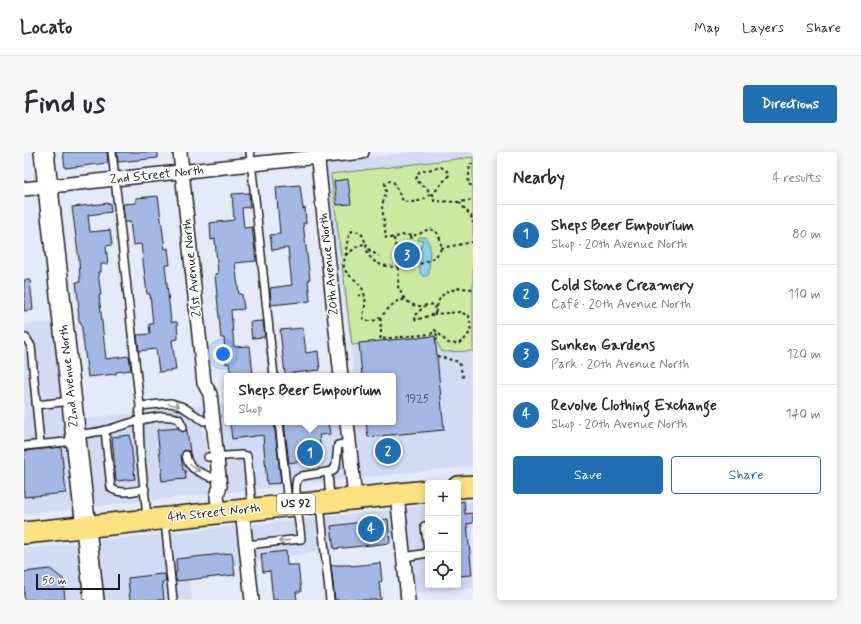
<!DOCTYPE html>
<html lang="en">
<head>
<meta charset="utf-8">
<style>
  :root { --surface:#fff; --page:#f7f7f7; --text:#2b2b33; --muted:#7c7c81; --line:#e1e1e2; --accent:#1f6fb2 }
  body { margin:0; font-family:Mynerve,sans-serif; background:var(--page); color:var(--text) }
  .controls { position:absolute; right:12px; bottom:12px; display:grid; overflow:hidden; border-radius:4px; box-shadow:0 2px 10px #0003 }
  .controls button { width:36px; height:36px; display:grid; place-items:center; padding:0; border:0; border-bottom:1px solid var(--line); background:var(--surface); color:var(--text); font:20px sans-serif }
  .scale { position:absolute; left:12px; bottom:10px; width:84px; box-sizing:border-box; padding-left:4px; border:2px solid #1c1c1c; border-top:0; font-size:11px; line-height:14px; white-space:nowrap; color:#1c1c1c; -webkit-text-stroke:3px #fff; paint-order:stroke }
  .you { position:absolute; left:199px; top:202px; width:14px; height:14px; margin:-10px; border:3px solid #fff; border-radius:50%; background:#1a73e8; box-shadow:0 0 0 6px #1a73e833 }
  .badge { display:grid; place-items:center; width:26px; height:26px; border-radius:50%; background:var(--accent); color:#fff; font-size:13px; font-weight:700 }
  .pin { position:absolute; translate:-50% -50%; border:2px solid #fff; box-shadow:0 1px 4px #0006 }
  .popup { position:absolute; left:200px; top:221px; width:172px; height:52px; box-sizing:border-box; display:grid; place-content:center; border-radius:4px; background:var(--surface); filter:drop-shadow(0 1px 3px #0005); font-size:13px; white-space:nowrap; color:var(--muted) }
  .popup b { font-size:15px; color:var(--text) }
  .popup::after { content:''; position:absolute; left:50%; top:100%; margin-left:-8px; border:8px solid transparent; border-top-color:var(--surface) }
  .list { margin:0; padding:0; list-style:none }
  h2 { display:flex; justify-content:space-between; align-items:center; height:52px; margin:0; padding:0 16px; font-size:17px }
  h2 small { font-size:13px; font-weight:400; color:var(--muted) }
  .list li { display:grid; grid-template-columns:26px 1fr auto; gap:12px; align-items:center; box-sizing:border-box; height:60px; padding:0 16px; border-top:1px solid var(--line) }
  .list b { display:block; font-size:15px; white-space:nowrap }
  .list p { margin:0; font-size:13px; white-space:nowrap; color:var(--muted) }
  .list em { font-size:13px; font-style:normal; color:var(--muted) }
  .actions { display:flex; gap:8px; padding:12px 16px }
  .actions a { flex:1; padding:9px 0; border:1px solid var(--accent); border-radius:4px; text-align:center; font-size:14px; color:var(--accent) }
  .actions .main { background:var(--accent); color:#fff }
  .icon { flex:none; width:22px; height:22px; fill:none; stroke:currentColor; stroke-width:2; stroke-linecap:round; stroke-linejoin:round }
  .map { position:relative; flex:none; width:449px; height:448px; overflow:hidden; border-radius:4px }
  header { display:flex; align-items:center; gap:24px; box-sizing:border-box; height:56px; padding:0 20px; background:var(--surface); border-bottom:1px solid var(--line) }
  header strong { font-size:19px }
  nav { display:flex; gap:22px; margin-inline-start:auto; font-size:14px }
  .intro { display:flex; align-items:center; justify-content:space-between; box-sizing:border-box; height:96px; padding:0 24px }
  h1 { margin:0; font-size:28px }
  .button { padding:10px 18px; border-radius:4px; background:var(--accent); color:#fff; font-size:14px; font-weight:700 }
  main { display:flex; gap:24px; padding:0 24px }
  aside { flex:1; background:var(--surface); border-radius:4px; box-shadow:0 2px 10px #0003 }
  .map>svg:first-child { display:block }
  .built { fill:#d1dbf3 }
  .green { fill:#cce9a1; stroke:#74825e }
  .water { fill:#8bd0ec; stroke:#5f8899 }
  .building { fill:#a4b8e6; stroke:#1c1c1c }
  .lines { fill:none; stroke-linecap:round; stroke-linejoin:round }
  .lane-casing { stroke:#1c1c1c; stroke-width:10 }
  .street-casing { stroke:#1c1c1c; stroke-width:16 }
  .secondary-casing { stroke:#1c1c1c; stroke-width:22 }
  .primary-casing { stroke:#1c1c1c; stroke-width:24 }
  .path { stroke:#1c1c1c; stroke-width:2; stroke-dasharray:3 3; stroke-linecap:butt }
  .lane { stroke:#fff; stroke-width:7 }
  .street { stroke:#fff; stroke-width:13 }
  .secondary { stroke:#fff; stroke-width:19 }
  .primary { stroke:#fbe180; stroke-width:21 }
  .oneway { stroke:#999 }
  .labels { text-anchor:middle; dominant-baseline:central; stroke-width:3; stroke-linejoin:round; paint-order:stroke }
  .number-label { font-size:11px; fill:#3e434e }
  .shield { fill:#fff; stroke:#606060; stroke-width:1 }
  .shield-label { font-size:12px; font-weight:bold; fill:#1c1c1c }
  .street-label { font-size:13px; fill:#1c1c1c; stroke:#fff }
</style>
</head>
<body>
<header>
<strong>Locato</strong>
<nav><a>Map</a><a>Layers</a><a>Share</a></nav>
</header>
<div class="intro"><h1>Find us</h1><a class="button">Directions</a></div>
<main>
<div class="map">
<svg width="449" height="448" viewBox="0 0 449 448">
  <rect width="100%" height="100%" fill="#e4eaf8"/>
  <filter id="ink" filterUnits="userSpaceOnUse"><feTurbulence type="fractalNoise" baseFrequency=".025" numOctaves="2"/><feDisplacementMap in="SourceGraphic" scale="8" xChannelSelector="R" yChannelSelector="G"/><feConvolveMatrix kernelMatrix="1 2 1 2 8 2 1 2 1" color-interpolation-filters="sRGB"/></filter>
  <g filter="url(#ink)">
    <path class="built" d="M390,0H449V314L335,326L329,270H369V224H331L300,10Z
      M32,170L53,357L0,362V172Z
      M203,252V270H316L322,327L199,341L190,253Z
      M177,254L186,342L66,355L56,267Z
      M449,349V436L390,441L381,356L404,354V433H434V351Z
      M368,358L371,386L230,410L226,373Z
      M213,374L217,412L164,421L168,448H76L70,389Z
      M57,391L63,448H0V397Z"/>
    <path class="green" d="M449,5V199L418,200L410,184L328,193L307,22Z"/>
    <path class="water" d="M395,85H402L406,94L405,122L402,124H399L396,121L395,101L399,89L394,88Z"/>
    <path class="building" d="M39,0H83L84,11L41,16Z
      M93,0H134V6L94,10Z
      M324,27L327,52L313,53L310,29Z
      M276,33L279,57L281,56L282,71H279L286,127H284L286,149L247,153L246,136L268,133L264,96L248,98L246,83L256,82L252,35Z
      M225,41L226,55L218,56L220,76L228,75L232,109L211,111L215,142H218L220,157L207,158L210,195L226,194L229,224H207L205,211L202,212L200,186H197L191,122H194L191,87L187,88L186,71L210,68L208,42Z
      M134,44L141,97L144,96L146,113H141L147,170H153L154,187L148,188L152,218L135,220L132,197L115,199L113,183L126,182L125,172H129L126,142H123L117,92L109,93L106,70H101L99,52L112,51V46Z
      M86,51L87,60L64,63L66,80L86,78L88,93L82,94L84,112H77V120H74L77,143H75L82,207L105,204L107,218L92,220V222L64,225L57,170H55L54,155H55L52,130H56L55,108L48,55Z
      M0,128H6L9,158L0,159Z
      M239,169L241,185L228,186L226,170Z
      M279,176L282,201L294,199L296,218L261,222L256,178Z
      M411,184L420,278L344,285L342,270H369V224H338L335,191Z
      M212,270H250L257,331L243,332L239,283L208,287L206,271Z
      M260,270H304L306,282L295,283L298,307L265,311Z
      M154,276L158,280L163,278L166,300L160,298L157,303L159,318H161L162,327L138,329L137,321L138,320L133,278Z
      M106,283L111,327L92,329L88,285Z
      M37,295L42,341L0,345V299Z
      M440,349L441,362L449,361V371L443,372L448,423L434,424V350Z
      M364,367L366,391L310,397L307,374Z
      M262,399L263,413H274L277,440H272L273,448H249L246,419L239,420L237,402Z
      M208,401L211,423L152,429L151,421L153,420L152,407Z
      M356,411L358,429L355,430L357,448H311L307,413H327V414Z
      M26,417L39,427L41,448H0V420Z
      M137,422H141L142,430H138L140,448H106L104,426Z"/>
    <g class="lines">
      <g class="lane-casing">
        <path id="lane" d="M88,0L116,254C113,291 120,329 123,366
          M226,0L250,224
          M0,186H2L7,194L16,292
          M12,253L47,249
          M116,254L147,251L159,255L180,269
          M255,270L264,351
          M81,278L87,336C96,343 110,339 121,337
          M52,283C62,281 72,281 82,278C103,273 134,259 155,267L159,275
          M0,294L52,289
          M162,303C164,317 174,319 186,325
          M184,305L218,303L223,304L228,355
          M304,321L306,347
          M296,353L306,448
          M141,369L149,448
          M401,374L404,398
          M222,393L277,387C276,372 269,341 273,327L278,324L309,319L312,313L314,293L325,291
          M380,405L404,401"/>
      </g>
      <g class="street-casing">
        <path id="street" d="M156,0L180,231L186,242L196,334L193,344L195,360
          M293,0L317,224
          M0,37L338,0
          M323,270L331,346
          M373,342L384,448
          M218,358L228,448"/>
      </g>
      <g class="secondary-casing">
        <path id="secondary" d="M20,0L70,448"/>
      </g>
      <g class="primary-casing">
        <path id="primary" d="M434,335L449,334
          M0,381L404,339"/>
      </g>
      <path class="path" d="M449,12H446L444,32L449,34
        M435,50L447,64L449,71
        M386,84L391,103L392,114
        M370,86L375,115L374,135L381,148
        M417,96L449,90
        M322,103L334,94L342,91L346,99L355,104
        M334,143L341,144
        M402,153L390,164L392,168L411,162L415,148L421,140L436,136L449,137
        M357,166C356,173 358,182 356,187L407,182L411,178
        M411,187H414L411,178L424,191L434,192C447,183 448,179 445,164L436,160L411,162L410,152C405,153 399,154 394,154C386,154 382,145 374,149C360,156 358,173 340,168C338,162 341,159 341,153C342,149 341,145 340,141C337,128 322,125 320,115C319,109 322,105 322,100C323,92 323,85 328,79L336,80C345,91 339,100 350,109C364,120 407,115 416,99C418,95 417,92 416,87C415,83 413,79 409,78C403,76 400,80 395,82C389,84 385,83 380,83C377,83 374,85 371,85C368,86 365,86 362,86L358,54L362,39L361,31L365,29H369L379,49C389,51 399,50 406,42L403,36L397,33L392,27L395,20L417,15L423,19L425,23L409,42L410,49L435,50L449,48
        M413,204L435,210L440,228"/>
      <use href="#lane" class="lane"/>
      <use href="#street" class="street"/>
      <use href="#secondary" class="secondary"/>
      <use href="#primary" class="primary"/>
    </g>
    <defs><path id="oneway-shaft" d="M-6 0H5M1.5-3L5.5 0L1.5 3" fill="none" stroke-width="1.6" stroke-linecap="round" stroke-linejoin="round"/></defs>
    <g class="oneway">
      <use href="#oneway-shaft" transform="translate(150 253) rotate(12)"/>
      <use href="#oneway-shaft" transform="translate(171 316) rotate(33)"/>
      <use href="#oneway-shaft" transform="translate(260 389) rotate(174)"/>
    </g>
  </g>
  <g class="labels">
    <g class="number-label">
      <text x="393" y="247">1925</text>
    </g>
    <rect class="shield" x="253" y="342" width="38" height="20" rx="3"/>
    <g class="shield-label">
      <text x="272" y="352">US 92</text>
    </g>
    <g class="street-label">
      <text transform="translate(133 23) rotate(-6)">2nd Street North</text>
      <text transform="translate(305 112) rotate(-96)">20th Avenue North</text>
      <text transform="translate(168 116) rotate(-96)">21st Avenue North</text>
      <text transform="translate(45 224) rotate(-96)">22nd Avenue North</text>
      <text transform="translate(190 361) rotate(-6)">4th Street North</text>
    </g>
  </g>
</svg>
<div class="controls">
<button>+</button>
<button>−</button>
<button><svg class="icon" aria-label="locate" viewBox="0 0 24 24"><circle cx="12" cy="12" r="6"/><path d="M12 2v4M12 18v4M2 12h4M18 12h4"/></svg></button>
</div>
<div class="scale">50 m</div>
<div class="you"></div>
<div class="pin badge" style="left:286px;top:301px">1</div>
<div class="popup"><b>Sheps Beer Empourium</b>Shop</div>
<div class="pin badge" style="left:364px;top:299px">2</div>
<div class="pin badge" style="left:383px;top:103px">3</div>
<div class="pin badge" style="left:347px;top:377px">4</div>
</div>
<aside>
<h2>Nearby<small>4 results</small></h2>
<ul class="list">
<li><span class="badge">1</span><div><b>Sheps Beer Empourium</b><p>Shop · 20th Avenue North</p></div><em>80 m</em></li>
<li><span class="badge">2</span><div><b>Cold Stone Creamery</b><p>Café · 20th Avenue North</p></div><em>110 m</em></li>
<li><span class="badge">3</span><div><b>Sunken Gardens</b><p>Park · 20th Avenue North</p></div><em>120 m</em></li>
<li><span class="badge">4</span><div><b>Revolve Clothing Exchange</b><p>Shop · 20th Avenue North</p></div><em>140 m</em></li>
</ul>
<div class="actions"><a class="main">Save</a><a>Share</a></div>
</aside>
</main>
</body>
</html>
